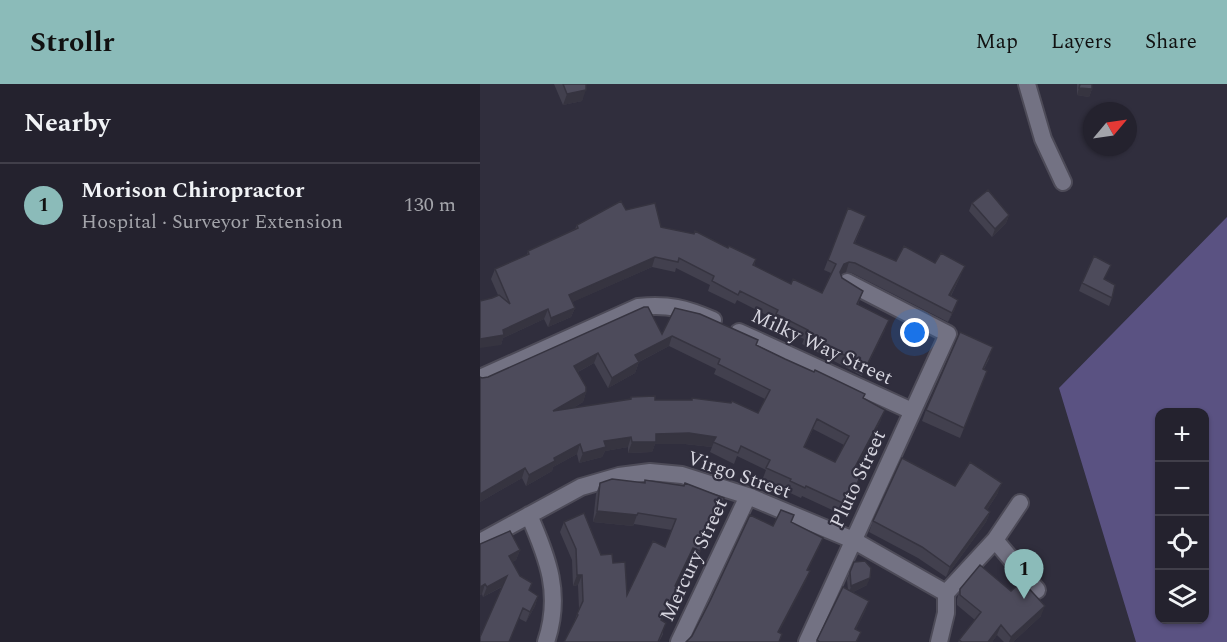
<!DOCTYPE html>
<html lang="en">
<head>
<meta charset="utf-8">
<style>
  :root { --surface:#24222e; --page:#302f3a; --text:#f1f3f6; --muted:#a3a4aa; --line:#413f4a; --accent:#8bbbb9 }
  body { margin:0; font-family:Spectral,serif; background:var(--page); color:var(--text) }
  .controls { position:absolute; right:18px; bottom:18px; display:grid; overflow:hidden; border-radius:12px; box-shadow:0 2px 4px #0004 }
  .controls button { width:54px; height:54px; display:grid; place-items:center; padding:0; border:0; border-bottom:2px solid var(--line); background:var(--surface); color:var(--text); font:30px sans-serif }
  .compass { position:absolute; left:603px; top:18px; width:54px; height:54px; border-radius:50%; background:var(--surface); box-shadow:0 2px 4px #0004; rotate:61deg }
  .you { position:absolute; left:435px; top:249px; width:21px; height:21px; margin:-15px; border:4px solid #fff; border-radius:50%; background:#1a73e8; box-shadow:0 0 0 9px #1a73e833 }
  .badge { display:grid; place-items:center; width:39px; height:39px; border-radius:50%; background:var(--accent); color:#111; font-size:20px; font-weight:700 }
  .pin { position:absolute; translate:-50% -50px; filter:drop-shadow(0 2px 3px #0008) }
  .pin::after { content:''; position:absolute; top:32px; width:21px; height:18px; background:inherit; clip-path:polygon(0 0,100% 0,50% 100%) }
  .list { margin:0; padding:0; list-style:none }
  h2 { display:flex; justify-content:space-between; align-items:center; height:78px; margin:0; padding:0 24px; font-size:26px }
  h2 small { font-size:20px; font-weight:400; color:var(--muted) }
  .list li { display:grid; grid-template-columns:39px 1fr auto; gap:18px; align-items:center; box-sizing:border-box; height:84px; padding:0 24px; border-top:2px solid var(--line) }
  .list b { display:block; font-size:22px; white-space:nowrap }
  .list p { margin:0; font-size:20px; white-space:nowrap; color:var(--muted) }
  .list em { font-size:20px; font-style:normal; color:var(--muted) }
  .icon { flex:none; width:33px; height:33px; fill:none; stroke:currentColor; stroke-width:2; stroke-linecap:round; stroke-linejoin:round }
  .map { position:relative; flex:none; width:747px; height:558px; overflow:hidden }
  header { display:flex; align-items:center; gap:36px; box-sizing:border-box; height:84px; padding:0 30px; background:var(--accent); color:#111 }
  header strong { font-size:28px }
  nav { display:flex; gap:33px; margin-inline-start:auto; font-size:21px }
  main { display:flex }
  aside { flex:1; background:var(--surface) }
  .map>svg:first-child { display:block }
  .green { fill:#5a5282; fill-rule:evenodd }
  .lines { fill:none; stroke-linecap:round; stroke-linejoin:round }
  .minor-casing { stroke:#4d4b58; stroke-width:20 }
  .minor { stroke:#737283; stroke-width:16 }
  .wall { fill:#42404e; fill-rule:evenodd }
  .shaded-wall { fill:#363440 }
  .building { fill:#4d4b5b; stroke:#363440; stroke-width:1.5; fill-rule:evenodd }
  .labels { text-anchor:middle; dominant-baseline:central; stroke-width:4.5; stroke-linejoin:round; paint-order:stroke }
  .street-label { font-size:20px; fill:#d6d5df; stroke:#302e3d }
</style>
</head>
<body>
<header>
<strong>Strollr</strong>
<nav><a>Map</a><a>Layers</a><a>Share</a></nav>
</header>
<main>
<aside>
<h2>Nearby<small></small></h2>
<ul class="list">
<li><span class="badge">1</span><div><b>Morison Chiropractor</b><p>Hospital · Surveyor Extension</p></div><em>130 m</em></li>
</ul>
</aside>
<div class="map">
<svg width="747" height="558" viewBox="0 0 747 558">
  <rect width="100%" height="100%" fill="#302e3d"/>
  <path class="green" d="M747,133V558H656L579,304ZM680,328H724V536H680Z"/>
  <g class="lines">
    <g class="minor-casing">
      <path id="minor" d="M547,0L563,55L583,98
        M259,248L432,327
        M0,294L158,223C189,220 205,224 233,236
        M49,431C68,475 82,510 66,558
        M515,456L557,506
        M0,458L101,403L139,392L170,388L202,391L268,412L373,456L466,509
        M466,509L515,456L540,419
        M199,558L268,412
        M327,558L468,250L367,198
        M459,558L466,529V509"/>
    </g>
    <use href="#minor" class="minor"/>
  </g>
  <path class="wall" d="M74,0H106L102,17L83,21Z
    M597,0H612V5L609,13L597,11Z
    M492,119L529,131L526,139L512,153L489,127Z
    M368,124L382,142L375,159L416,177L455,179L481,191L471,212L475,225L468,238L372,189L366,188L361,190L362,194L383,207L378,221L405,246L382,292L322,260L324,255L292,240L294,235L257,216L255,220L228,207L230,201L196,184L195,188L172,183L92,218L95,224L91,233L68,243L64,235L23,254L21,261L12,214L18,211L11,195L15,185L47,171L48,167L95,145L97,141L146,126L181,143L248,164L276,175L274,182L311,200L342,209L351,189L344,186Z
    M625,196L632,214L629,222L599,207L602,199Z
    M182,250L277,261L384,315L401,336L374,388L377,401L363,431L322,412L321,414L306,407L307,405L283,394L286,386L257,372L254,380L230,368L232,363L205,360H175L172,368L148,369V363L125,367L122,373L99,379L97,370L73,383L72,387L46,402L42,394L0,418V293L2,294L8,293ZM189,262L236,285L234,290L285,315L278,329L151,313L150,315L93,324L103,318L106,308L98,288L114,279L128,304L155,289L159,278ZM333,345L364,361L355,378L324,364Z
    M510,273L504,285L507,287L480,354L442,337L446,326Z
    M165,396L244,414L227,460L223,459L216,478L209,475L196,502L197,503L193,514L182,537L183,550L179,558H84L93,541L99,525L98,501L93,502L92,476L80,448L84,438L121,471L133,479L147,511L185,463L192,446L154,440L153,442L113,438L116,410L120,399H164Z
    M518,409L507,426L510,428L506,438L466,493L438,474L389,448L393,437Z
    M0,460L40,466L36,476L32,478L40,492L50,507L58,512L55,522L46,538L40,535L22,503L3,513L2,510L0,511Z
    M370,488L387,501L373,508L389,517L385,527L376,545L377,558H336L363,503L368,506L367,496Z
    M480,505L561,532L533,558H524L517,551L512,558H478L495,536L477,521V515Z"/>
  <path class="shaded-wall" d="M599,4L612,5L609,13L597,11Z
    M106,6L102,17L83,21L87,10Z
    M529,131L526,139L512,153L515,145Z
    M175,173L172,183L86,221L89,211Z
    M369,178L366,188L361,190L360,188L364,180Z
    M485,182L481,191L466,221L469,211Z
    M478,216L475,225L468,238L472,229Z
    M95,224L91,233L68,243L71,234Z
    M68,225L64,235L23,254L21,261L0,264V255Z
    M409,236L405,246L382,292L386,283Z
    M192,252L189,262L151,282L155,271Z
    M118,269L114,279L90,292L94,282Z
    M159,278L155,289L128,304L132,294Z
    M106,308L103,318L70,337L73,327Z
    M405,326L401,336L369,398L373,387Z
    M209,349L236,353L232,363L205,360H175L172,368L148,369L152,358L176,350Z
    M151,353L148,363L125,367L122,373L99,379L103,369L124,357Z
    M100,360L97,370L73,383L72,387L46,402L49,391L74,374Z
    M45,384L42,394L0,418V410Z
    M381,391L377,401L363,431L367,421Z
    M522,399L518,409L501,435L505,424Z
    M117,427L157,431L153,442L113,438Z
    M510,428L506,438L466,493L470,483Z
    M343,454L339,464L323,496L327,486Z
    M213,464L209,475L191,513L195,502Z
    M40,466L36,476L25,482L29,472Z
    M330,487L326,497L294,558L298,548Z
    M97,491H102L98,501L93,502Z
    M27,492L23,502L3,513L7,503Z
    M390,494L387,501L369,510L371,502Z
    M5,500L2,510L0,511V503Z
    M197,503L193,514L177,547L181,536Z
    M58,512L55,522L46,538L50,528Z
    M389,517L385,527L371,555L375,545Z
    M565,522L561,532L533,558H529L531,553Z
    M521,541L517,551L512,558H508Z"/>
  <path class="building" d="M83,0H106V6L87,10Z
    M600,0H612V5L599,4Z
    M508,106L529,131L515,145L492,119Z
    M141,117L146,126L175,119L181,143L214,150L215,147L248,164L249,162L276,175L273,181L311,200L313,195L342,209L356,180L348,176L368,124L386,132L374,159L416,177L424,162L455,179L461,169L485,182L469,211L478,216L472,229L375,179L369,178L364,180L360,188L362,194L383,207L377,220L409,236L386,283L326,250L328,246L296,230L298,226L260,207L258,211L232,197L234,192L199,174L198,178L175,173L89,211L95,224L71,234L68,225L23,246L24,251L0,255V217L12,214L19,211L30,220L15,185L49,170L48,167L98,144L97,141Z
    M614,172L631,181L624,195L635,201L632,214L602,199Z
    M164,223H168L182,250L195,224L220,230L278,256L276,261L305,275L334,288L335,286L385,310L383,314L405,326L373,387L381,391L367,421L326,402L325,404L310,397L311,395L286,384L290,376L261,362L258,369L233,358L236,353L209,349L176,350V358H152L151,353L124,357L126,363L103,369L100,360L74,374L75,377L49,391L45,384L0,410V293L2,294L8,293ZM192,252L240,275L238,280L290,306L278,329L252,317L251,319L212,314V316H175V312L151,313V315L73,327L106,308V303L94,282L118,269L132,294L159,278L155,271ZM337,335L369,352L355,378L324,363Z
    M480,248L513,263L503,285L507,287L484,344L446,326Z
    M422,374L475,402L490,378L522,399L505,424L510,428L470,483L442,463L393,437Z
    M132,395L165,399V396L204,402L205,399L244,414L231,449L227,448L220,467L213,464L195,502L197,503L181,536L186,539L178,558H84L98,531L97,530L103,517L102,491H97L96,465L84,438L104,429L121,471L132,470L133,479L145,478L147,511L173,457L185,463L196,435L158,429L157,431L117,427L120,399Z
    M301,426L314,431L311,438L343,454L327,486L330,487L298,548L302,550L299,558H206L212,552L230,517L270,431L293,442Z
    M30,447L40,466L29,472L40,492L52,499L49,506L58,512L50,528L43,524L29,558H0V553L27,492L7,503L5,500L0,503V460Z
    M385,477L391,484L390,494L371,502L370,488L374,478Z
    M500,481L531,507L542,497L565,522L531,553L521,541L508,558H482L479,556L501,528L480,511V505Z
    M363,503L389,517L375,545L381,548L376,558H340L337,556Z"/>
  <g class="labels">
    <g class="street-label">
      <text transform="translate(342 263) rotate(25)">Milky Way Street</text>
      <text transform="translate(259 391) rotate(19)">Virgo Street</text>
      <text transform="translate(378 395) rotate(-65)">Pluto Street</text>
      <text transform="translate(214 476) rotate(-65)">Mercury Street</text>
    </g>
  </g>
</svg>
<div class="controls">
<button>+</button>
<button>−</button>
<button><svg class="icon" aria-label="locate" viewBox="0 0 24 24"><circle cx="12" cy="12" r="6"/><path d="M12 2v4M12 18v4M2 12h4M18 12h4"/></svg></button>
<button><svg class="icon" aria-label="layers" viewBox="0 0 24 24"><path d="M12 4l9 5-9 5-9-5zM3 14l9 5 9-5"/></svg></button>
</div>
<svg class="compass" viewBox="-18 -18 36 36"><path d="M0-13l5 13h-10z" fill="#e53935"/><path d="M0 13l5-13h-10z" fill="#a3a4aa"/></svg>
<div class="you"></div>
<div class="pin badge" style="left:544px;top:515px">1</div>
</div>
</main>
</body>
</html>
